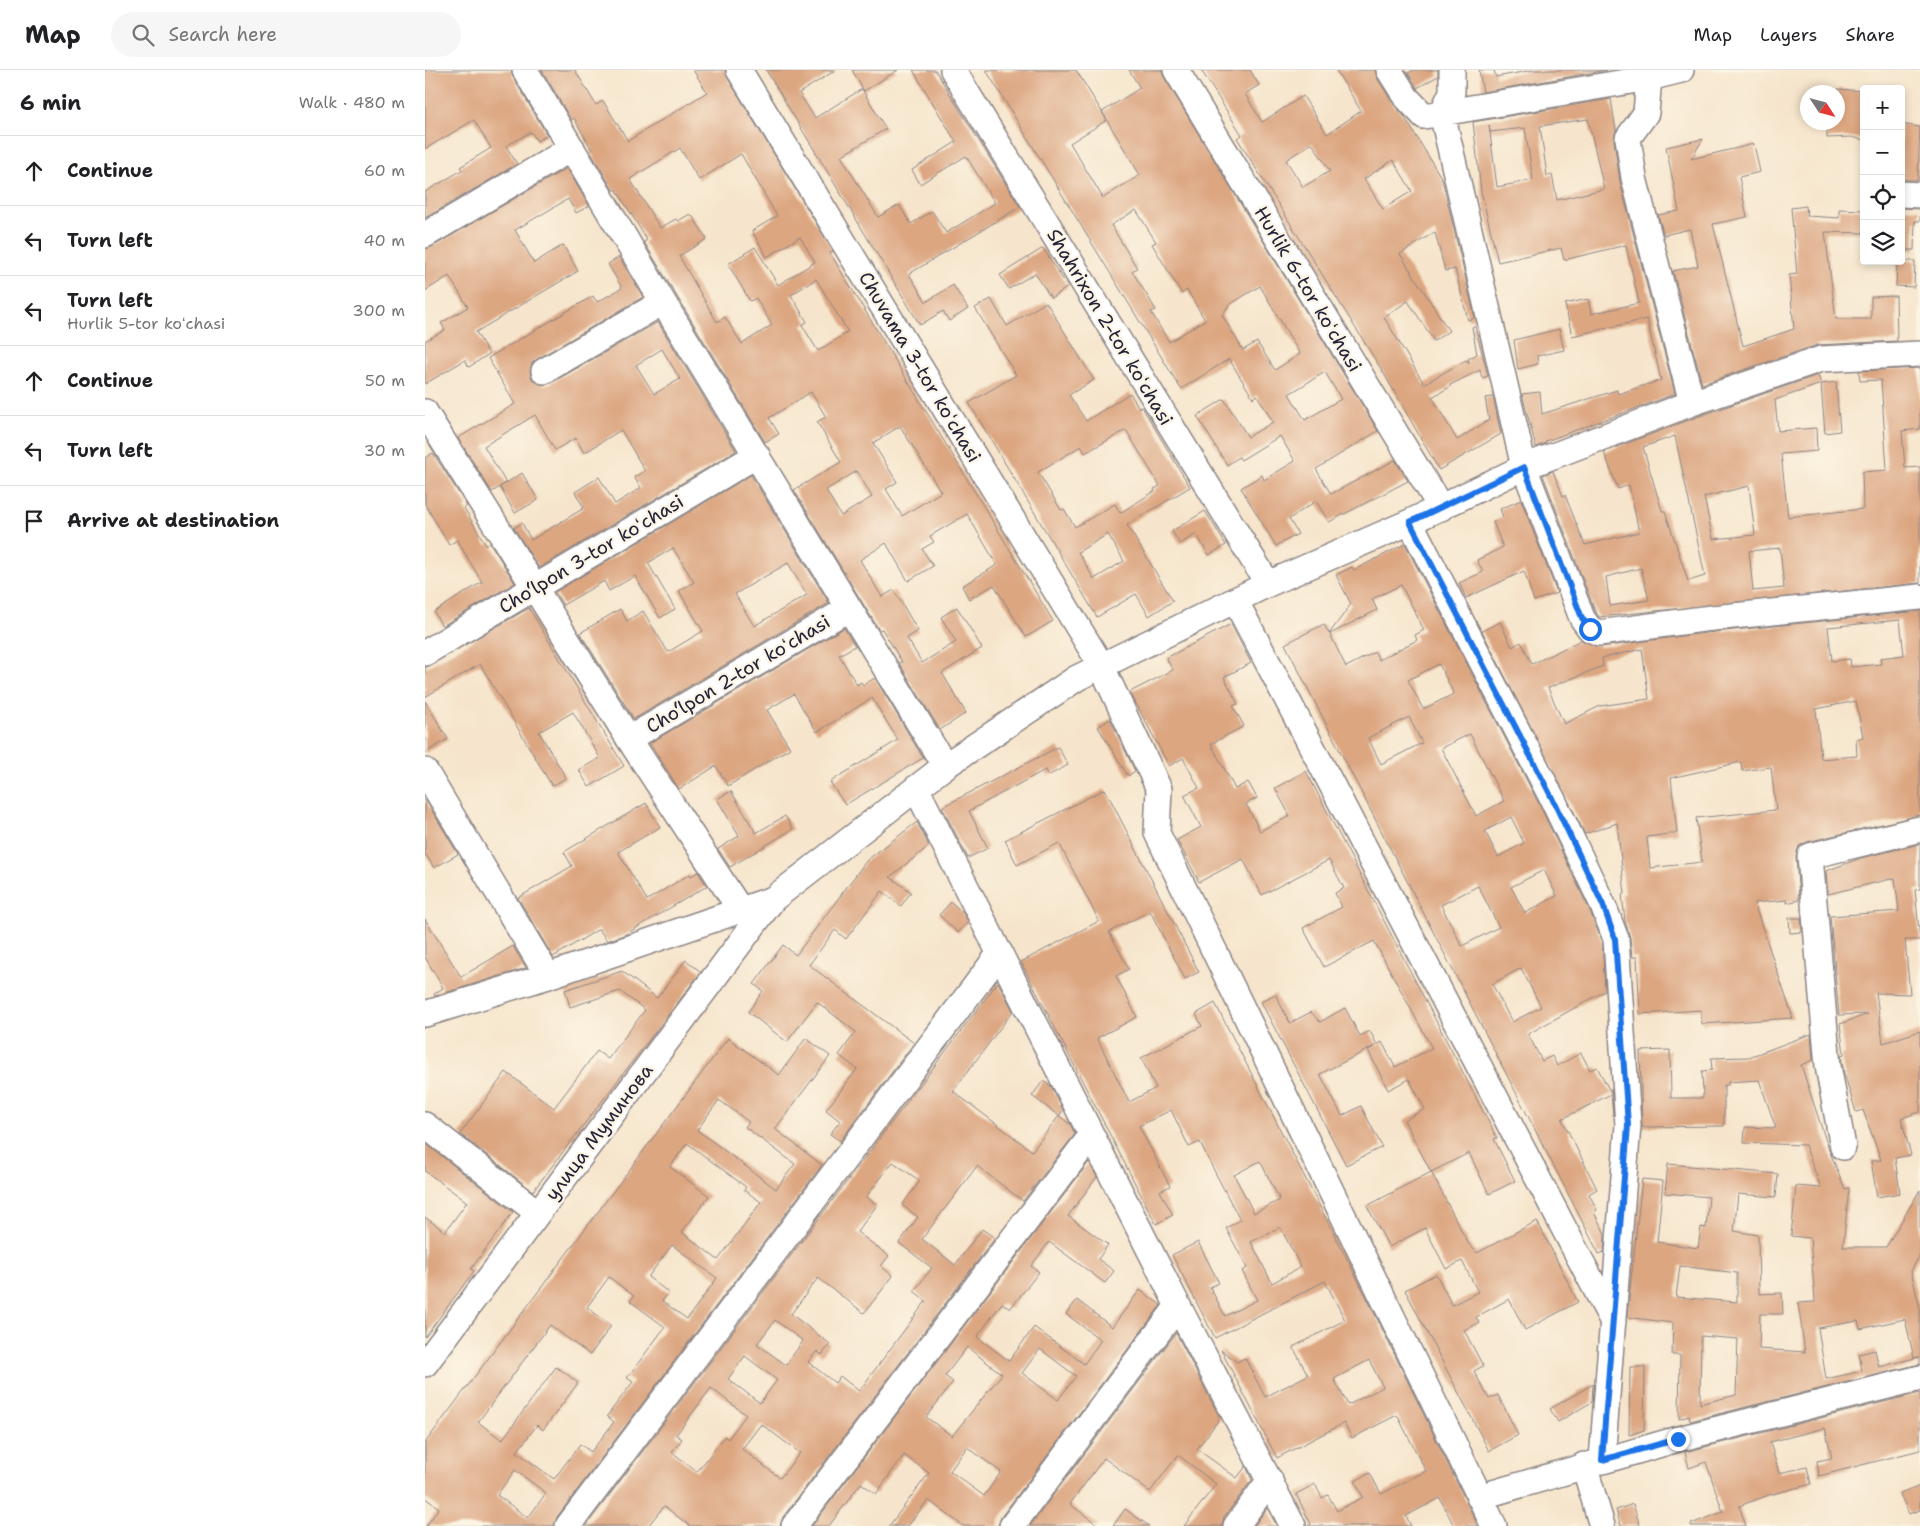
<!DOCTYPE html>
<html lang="en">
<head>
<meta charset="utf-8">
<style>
  :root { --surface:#fff; --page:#f6f6f6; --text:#202124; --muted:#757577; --line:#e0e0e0 }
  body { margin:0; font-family:"Shantell Sans",sans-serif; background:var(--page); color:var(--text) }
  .controls { position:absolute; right:15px; top:15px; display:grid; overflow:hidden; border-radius:5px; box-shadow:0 2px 8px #0003 }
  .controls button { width:45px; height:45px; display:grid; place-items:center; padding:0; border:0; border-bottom:1px solid var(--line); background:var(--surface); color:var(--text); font:25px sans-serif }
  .compass { position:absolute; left:1375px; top:15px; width:45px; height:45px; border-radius:50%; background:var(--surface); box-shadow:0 2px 8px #0003; rotate:126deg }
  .stop { position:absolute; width:15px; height:15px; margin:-11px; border:4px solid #1a73e8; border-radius:50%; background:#fff }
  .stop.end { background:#1a73e8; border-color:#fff; box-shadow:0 1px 5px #0008 }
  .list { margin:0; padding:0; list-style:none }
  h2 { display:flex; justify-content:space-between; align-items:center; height:65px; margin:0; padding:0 20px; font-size:21px }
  h2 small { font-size:16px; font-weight:400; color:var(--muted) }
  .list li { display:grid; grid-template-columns:32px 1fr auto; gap:15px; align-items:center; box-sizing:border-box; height:70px; padding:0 20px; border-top:1px solid var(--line) }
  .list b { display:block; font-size:19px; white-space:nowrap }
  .list p { margin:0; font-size:16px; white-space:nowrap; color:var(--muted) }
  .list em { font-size:16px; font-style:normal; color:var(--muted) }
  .icon { flex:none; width:28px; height:28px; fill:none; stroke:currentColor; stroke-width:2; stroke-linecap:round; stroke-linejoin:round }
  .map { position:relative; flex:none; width:1495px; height:1456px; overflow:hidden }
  header { display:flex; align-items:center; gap:30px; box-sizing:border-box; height:70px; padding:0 25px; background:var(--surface); border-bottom:1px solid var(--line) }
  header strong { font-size:24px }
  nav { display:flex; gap:28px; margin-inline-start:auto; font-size:18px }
  .search { width:350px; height:45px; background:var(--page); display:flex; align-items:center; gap:12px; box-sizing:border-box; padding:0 18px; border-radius:28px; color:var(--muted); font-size:19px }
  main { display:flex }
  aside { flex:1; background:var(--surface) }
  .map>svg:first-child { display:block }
  .building { fill:#dca681; fill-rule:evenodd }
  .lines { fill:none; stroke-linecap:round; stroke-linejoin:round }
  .minor-casing { stroke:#8c8484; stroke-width:28 }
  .minor { stroke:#fff; stroke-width:25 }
  .route { stroke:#1a73e8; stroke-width:6 }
  .labels { text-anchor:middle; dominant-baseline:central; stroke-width:4.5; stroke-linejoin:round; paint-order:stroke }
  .street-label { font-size:19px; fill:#22223b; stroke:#fcf5e5 }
</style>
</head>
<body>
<header>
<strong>Map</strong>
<div class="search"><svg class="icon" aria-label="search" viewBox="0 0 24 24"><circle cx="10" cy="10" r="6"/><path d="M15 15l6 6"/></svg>Search here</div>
<nav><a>Map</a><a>Layers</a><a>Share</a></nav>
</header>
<main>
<aside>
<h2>6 min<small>Walk · 480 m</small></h2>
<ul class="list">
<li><svg class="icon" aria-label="ahead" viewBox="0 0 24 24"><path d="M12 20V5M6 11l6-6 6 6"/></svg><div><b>Continue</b></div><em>60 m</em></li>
<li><svg class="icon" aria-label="left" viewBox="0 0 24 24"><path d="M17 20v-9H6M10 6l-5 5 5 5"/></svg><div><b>Turn left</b></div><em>40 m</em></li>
<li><svg class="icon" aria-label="left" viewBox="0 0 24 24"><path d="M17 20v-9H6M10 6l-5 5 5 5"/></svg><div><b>Turn left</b><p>Hurlik 5-tor koʻchasi</p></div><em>300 m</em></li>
<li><svg class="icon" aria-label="ahead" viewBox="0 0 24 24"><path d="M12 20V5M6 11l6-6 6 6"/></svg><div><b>Continue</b></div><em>50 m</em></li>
<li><svg class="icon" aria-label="left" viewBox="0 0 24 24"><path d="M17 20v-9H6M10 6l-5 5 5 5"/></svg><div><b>Turn left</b></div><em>30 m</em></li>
<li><svg class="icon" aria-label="arrive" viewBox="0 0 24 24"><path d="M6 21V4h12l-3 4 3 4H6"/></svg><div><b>Arrive at destination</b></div></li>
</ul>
</aside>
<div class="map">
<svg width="1495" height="1456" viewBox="0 0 1495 1456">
  <rect width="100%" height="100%" fill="#fcf5e5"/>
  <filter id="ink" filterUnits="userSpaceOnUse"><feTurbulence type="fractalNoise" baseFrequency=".02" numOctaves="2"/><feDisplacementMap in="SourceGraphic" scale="10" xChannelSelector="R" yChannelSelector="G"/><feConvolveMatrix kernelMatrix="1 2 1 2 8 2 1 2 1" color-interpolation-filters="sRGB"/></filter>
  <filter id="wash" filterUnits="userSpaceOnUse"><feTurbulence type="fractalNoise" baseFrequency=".0096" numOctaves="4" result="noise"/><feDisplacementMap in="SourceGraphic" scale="20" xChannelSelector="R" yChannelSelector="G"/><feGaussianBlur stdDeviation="1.12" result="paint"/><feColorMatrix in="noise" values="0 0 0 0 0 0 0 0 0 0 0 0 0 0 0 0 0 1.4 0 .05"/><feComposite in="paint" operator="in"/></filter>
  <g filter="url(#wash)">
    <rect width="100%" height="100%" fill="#f6e5cc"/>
    <g id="blocks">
      <path class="building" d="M0,0H86L88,7L122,65L112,71L106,62L81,76L92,94L0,148V122L37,100L35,97L66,78L49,50L0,79Z
        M117,0H150L171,35L178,31L203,71L282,22L268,0H300L302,7L408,181L405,183L628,551L601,567L569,515L544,529L537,516L572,495L542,444L505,466L509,472L497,479L508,496L483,511L461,473L435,490L457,527L469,520L493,561L482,568L497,593L531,572L516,547L532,537L557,578L517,603L541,643L515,660L474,593L477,592L457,559L454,560L369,420L416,392L392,352L401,347L386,322L344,348L354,364L340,372L219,172L222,170L191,119L189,121L165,81L167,80L149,48L146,50ZM255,78L274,110L316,84L352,146L327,161L342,187L375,167L390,192L353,215L330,177L303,194L325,231L331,228L347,255L317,274L300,247L292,252L254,186L282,169L268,147L265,144L253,151L251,149L235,158L205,109ZM391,209L423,262L393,281L377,255L382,252L366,225ZM475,356L516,422L477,446L461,419L472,412L448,373ZM432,401L447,427L416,446L401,420Z
        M341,0H411L374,23L390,48L437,19L461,59L416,86L453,147L474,135L486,154L507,141L521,163L570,133L541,86L495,114L487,100L531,72L488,0H510L595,137L484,204L501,232L528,215L543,239L524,251L518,241L495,255Z
        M427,0H473L439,21Z
        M561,0H651L682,50L645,73L678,128L715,105L677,42L715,18L704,0H737L739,7L953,361L891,399L906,424L970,390L983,411L904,452L891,431L864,449L873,464L851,476L816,418L837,405L839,410L870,391L855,366L816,390L814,387L802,395L772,346L799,329L823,367L848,352L832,325L828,328L804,289L756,319ZM711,140L731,172L727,174L757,224L762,220L780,250L744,272L726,242L731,240L707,201L712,198L686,155ZM835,216L875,284L850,300L832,272L818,280L797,245L804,235ZM900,302L916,329L880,350L864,324Z
        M776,0H825L834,15L820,24L837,52L878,26L902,64L936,41L911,0H950L952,8L969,35L979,46L1017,109L1050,248L1043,250L1030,199L1020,201L1010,162L975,184L1024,261L1009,271L983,231L959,247L999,314L1041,290L1044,293L1043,289L1052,284L1047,257L1050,256L1063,306L1057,308L1055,300L1025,315V317L1007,327L1032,370L1064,350L1060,328L1068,327L1076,364L1014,400L958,302L812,68L817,65ZM887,73L905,101L878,117L861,90ZM968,90L987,121L958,139L939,109Z
        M989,0H1013V6L992,18L983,3Z
        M1054,0H1069L1071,7L1108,0H1182L1058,22Z
        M1413,19L1439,21V70L1426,67L1402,68V52H1412Z
        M1186,29L1191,61L1189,70L1195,112L1250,324L1121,371V373L1111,377L1097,324L1115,322L1117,344L1192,320L1193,324L1236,310L1222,249L1147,266L1140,234L1163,229L1166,244L1214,233L1201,175L1139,190L1136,178L1073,192L1056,121L1048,52ZM1163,49L1179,119L1132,130L1127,105L1122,106L1115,56ZM1064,55L1065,62L1100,58L1108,110L1072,117Z
        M1476,54L1495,57L1493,110H1476Z
        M1278,69L1266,89L1329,74L1335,102L1314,107L1322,147L1288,154L1318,276L1369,259L1364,205L1372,204L1366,138L1381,136L1382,146L1414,148V139L1439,140V163L1400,162L1411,249H1446V227L1471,226L1472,271L1392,275L1277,314L1248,201L1273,196L1265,159L1239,165L1233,145L1254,141L1241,77Z
        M142,98L164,136L151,143L143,129L90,160L109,193L138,175L153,201L51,262L64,284L44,297L40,290L0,314V271L20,260L16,253L43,237L24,206L0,221V179L7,177Z
        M1476,138L1495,139V151H1490L1489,180H1476Z
        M618,178L643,217L626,228L610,203L584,219L575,205Z
        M194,187L218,227L112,289L107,293L105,301L107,309L119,315L126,313L233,252L311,381L114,498L89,458L97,453L106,470L159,438L150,422L174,407L190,434L216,418L209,407L220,401L196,360L159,383L151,368L130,380L110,345L59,376L81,413L67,422L33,368L90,334L63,288L168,226L172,232L197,218L183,194ZM237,279L255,309L229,324L211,295Z
        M1472,191H1490L1489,217L1471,216Z
        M566,229L582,256L621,232L669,310L644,325L661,351L705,323L714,338L717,337L765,417L702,455L748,531L724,546L711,524L672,547L544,333L591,305L550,238ZM701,360L735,416L729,419L730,421L695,443L690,434L650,457L639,439L636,440L613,402L656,376L660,383ZM683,464L699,491L669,509L653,482Z
        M1134,259L1139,280L1112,286L1113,294L1093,299L1089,270Z
        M1495,298V359L1477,361L1480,398L1495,397V513L1174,547L1170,541L1118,405L1128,401L1138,426L1140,425L1160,475L1214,462L1204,415L1193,419L1179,382L1272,347L1393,305L1396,314L1350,330L1353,361L1391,358L1392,381L1356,384L1363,447L1438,439L1437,402L1462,400L1456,310L1435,311L1434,301ZM1250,366L1280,506L1263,511L1240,441H1237L1218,377ZM1324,416L1330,465L1288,469L1279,427ZM1355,478L1359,518L1328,521L1324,481ZM1216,498L1224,530L1185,536L1181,507Z
        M1411,312L1415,361L1400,363L1396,314Z
        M8,383L42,436L39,438L61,475L65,473L90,513L17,556L9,542L57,512L32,470L24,475L0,434V388Z
        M97,403L113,430L90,443L75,417Z
        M326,405L404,533L209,649L155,563L195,539L202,551L218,541L243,582L278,561L254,521L269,512L248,478L223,493L250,539L235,548L210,506L184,521L179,511L138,535L130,522ZM363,493L382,525L329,556L310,524Z
        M1096,430L1132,523L1109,531L1099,501L1041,528L1034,513L1058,502L1052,490L1078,477L1068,452L1078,447L1075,439Z
        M780,441L801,475L784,485L771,464L755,474L747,461Z
        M980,474L1114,734L1165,841L1177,872L1180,921L1103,964L1117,991L1127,986L1132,996L1156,983L1165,1000L1172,997L1186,1023V1018L1188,1046L1186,1024L1137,1049L1172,1119L1164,1124L1172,1140L1169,1142L1180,1164L1179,1182L1174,1184L860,574L899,554L904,564L926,534L911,505L927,497L929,500ZM976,515L999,560L990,565L992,570L954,590L950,582L921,597L905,564L952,540L947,529ZM1014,594L1029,624L998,639L983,610ZM984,647L997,673L956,694L943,668ZM1045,664L1079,731L1051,746L1016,678ZM1086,747L1099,773L1073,787L1060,761ZM1119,800L1132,826L1100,843L1086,817ZM1053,816L1074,857L1037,876L1016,835ZM1096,898L1116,937L1087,952L1067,914Z
        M104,538L199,696L164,717L154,700L175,688L148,642L114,662L141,708L127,716L55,594L0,627V598Z
        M1495,541V745L1382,772L1374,776L1371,787L1374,830L1362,833V830L1329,833L1368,948L1277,954L1276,940L1215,944L1212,887H1207L1205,868L1200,851L1197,824H1200L1192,753L1160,764L1057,561L1075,552L1087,577L1096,572L1107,594L1156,570L1176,577L1280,563ZM1475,550L1479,585L1455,588L1456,594L1426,597L1425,589L1407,591L1403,557ZM1217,579L1224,629L1175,636L1139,654L1123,618L1178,596L1177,588ZM1431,631L1438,667L1431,669L1432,686L1396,689L1391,639ZM1316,692L1317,701L1346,697L1351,740L1271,748L1277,792L1225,798L1222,767L1252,763L1246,708Z
        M806,554L826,593L799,607L813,634L808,636L819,656L786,674L810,719L823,712L832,728L821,734L835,761L865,746L850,718L881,701L1072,1068L1069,1069L1090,1111L1064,1124L1044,1083L1006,1102L979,1050L1000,1039L984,1009L963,1020L943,980L957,972L970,997L1007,978L949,871L899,897L878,858L917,837L910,823L919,818L904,790L837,825L818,789L774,812L752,770L776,757L759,725L774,718L758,688L744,696L705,622L748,600L741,588Z
        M419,558L430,576L414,585L432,615L436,612L438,615L450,608L498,688L420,735L405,712L473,670L447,628L392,662L369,624L342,640L365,678L303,716L291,696L254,719L225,673Z
        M0,631L23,669L0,683Z
        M685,649L710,701L703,706L673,657Z
        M633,677L643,695L623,706L620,700L544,741L563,778L543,788L517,737Z
        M680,719L774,902L760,909L725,841L684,862L704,899L691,906L712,947L672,968L704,1032L731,1018L716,988L777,956L771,944L790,933L942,1228L1053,1456H1029L1015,1428L981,1446L986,1456H883L886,1454L871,1424L890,1414L897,1428L903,1425L912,1441L938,1427L930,1411L945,1403L956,1424L1001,1401L972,1345L927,1368L919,1353L852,1388L796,1280L812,1292L820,1288L840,1327L883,1305L868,1277L920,1250L900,1211L790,1268L747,1185L773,1172L794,1213L785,1217L800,1246L832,1230L817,1201L822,1198L801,1158L815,1150L782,1087L775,1072L764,1077L746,1040L714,1056L745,1116L735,1121L748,1145L731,1154L596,892L674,851L634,773L592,795L580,770ZM835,1091L855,1130L829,1143L809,1105ZM855,1157L876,1197L847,1213L826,1172ZM944,1290L958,1317L923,1335L909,1309Z
        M306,721L331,763L360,746L368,759L305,797L293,779L314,766L292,729Z
        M0,729L33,784L9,798L0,783Z
        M221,733L235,757L193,782L222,830L265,804L266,806L273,802L282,816L201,864L182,871L174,859L128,887L93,828L147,796L139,782Z
        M492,752L504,776L465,807L486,822L476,836L457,821L421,869L410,860L384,895L489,973L415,1071L405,1064L415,1051L401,1040L432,999L414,985L431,962L392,932L362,972L323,942L338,921L329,914L358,875L371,885L442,790Z
        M1495,774V819L1490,820L1495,870H1480L1485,924L1451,923L1458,973L1495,961V1042L1476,1048L1486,1085L1470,1088L1475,1123L1452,1127L1446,1091L1456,1090L1438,1040L1431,1042L1419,1003L1416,985L1419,984L1415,954L1443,944L1414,945L1405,846L1474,841L1470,808L1403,824L1401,801L1436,788Z
        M526,832L539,844L543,852L533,863L514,845Z
        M1364,848H1376L1377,862L1365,863Z
        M0,849L36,907L88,876L101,898L10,926L9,924L18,918L0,887Z
        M261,890L276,902L108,1121L35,1064L81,1002L129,1038L172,981L183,989L220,940L195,921L145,937L140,920L197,901L232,928Z
        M573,912L588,941L528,1021L607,1081L634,1046L645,1054L650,1064L598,1131L552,1096L497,1169L530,1195L557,1159L570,1168L358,1447L355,1456H265L239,1436L223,1456H161ZM468,1092L495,1111L477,1135L493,1147L474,1173L507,1198L489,1221L501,1231L434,1321L415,1306L410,1313L383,1292L392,1281L397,1285L405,1274L366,1244L393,1208L439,1243L468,1206L456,1196L464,1186L432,1162L452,1135L441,1127ZM350,1250L378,1271L361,1295L332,1274ZM320,1286L352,1310L335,1333L303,1309ZM286,1318L321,1345L303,1369L300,1366L272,1402L247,1382L257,1369L251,1365ZM336,1354L375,1383L355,1408L317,1379Z
        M850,924L865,953L886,942L895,952L920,938L935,966L945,961L952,975L895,1004L917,1046L936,1036L957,1077L921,1095L836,932Z
        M1386,964L1388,990L1376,995L1404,1080L1420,1119L1424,1118L1418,1177H1461L1495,1120V1185L1486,1201L1495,1239V1294L1265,1351L1264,1346L1254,1349L1255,1285H1247L1248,1253L1202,1247L1217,1109L1238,1111L1232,1172L1273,1178L1276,1157L1281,1158L1284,1127L1240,1123L1243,1094L1353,1104L1351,1127L1313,1124L1309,1161L1333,1165L1334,1224L1357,1223L1358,1244H1335L1334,1279L1380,1282L1373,1233L1390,1232L1385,1168L1366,1166L1371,1116L1396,1118L1380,1075L1319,1073L1320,1057L1351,1058L1334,1010L1303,1012V1015H1299V1056L1217,1057L1215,981L1245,980L1246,1028H1278L1277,1001L1287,1000L1286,988L1324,987ZM1255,1196L1312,1203V1232L1251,1227ZM1480,1249L1489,1288L1494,1287L1454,1297L1450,1280L1434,1284L1437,1301L1401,1309L1393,1258L1433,1251L1435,1259ZM1276,1266L1313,1269L1311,1325L1275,1334Z
        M303,968L354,1005L381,968L405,986L350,1059L397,1095L132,1447L129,1456H1L14,1438L0,1428V1373ZM294,1030L324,1052L320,1057L370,1094L351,1119L272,1060ZM262,1073L321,1117L319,1120L336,1132L293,1190L257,1162L284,1126L245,1097ZM247,1175L292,1208L262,1249L237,1231L244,1223L223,1207ZM184,1207L209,1226L205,1231L240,1257L202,1308L208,1312L182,1346L189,1352L166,1382L155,1374L129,1409L92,1382L112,1355L118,1360L153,1313L139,1302L131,1297L77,1370L53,1352L125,1255L165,1285L186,1256L162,1237ZM90,1400L121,1423L103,1448L72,1425Z
        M618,1011L626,1016L638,1040L634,1046L607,1026Z
        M0,1073L88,1142L46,1199L49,1201L0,1267V1147L20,1162L42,1132L0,1101Z
        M664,1092L672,1107L643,1146L683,1175L673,1189L689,1201L680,1213L624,1172L606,1196L614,1202L585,1239L577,1233L552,1267L584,1291L609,1257L659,1294L676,1270L641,1244L652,1230L687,1257L715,1220L736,1235L576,1447L573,1456H538L503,1430L483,1456H464L504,1403L479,1385L451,1424L436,1413L404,1456H387ZM542,1277L577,1304L527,1366L501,1347L528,1312L520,1306ZM615,1279L651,1306L633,1330L597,1303ZM542,1377L576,1402L559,1426L525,1401Z
        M1006,1102L1043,1173L1052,1183L1112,1151L1153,1232L1100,1260L1084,1229L1051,1247L1054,1253L1039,1260L1058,1296L1049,1301L1064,1329L1073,1325L1093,1365L1064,1381L980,1220L1011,1204L1027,1235L1053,1222L1037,1191L1021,1199L1000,1158L964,1177L942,1136Z
        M751,1263L795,1348L772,1379L812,1408L821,1396L827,1410L799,1447L797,1456H759L791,1414L753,1385L725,1422L679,1388L645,1434L674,1456H605Z
        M1205,1297H1220L1219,1360L1204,1365Z
        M1168,1314L1167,1332L1133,1352L1125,1339Z
        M1495,1323V1380L1394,1406L1392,1391L1407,1388L1400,1358L1345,1372L1354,1403L1382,1397L1386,1414L1344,1425L1314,1436L1321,1456H1266V1454L1298,1442L1281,1392L1264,1398L1260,1382Z
        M1495,1416V1440L1484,1444L1475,1424Z
        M1208,1434L1215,1456H1196L1191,1440Z
        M842,1438L852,1456H829Z
        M700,1439L724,1456H688Z"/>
    </g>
  </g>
  <g filter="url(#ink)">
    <use href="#blocks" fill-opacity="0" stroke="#8c8484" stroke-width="1"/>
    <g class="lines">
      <g class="minor-casing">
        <path id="minor" d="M100,0L238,232L520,696
          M314,0L676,595L734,719L732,763L1069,1456
          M528,0L843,514
          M751,0L1016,438
          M964,0L981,27L999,46L1017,43L1027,22V0
          M1223,0L1224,8L1017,43L1099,397L1157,548L1165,559L1174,563L1278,549L1495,527
          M1256,0L1224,8L1221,43L1203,68L1209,108L1267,333
          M1476,124L1495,125
          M0,165L147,78
          M119,301L238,232
          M0,342L204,669L316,841
          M985,452L1127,728L1178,835L1191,869L1203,1055L1177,1390
          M810,530L1188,1252
          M0,583L332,385
          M204,669L423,539
          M0,701L123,906
          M491,718L753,1236L868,1456
          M0,944L123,906L348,829L520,696L652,608L843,514L985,452L1099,397L1267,333L1396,289L1495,284
          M0,1055L113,1143
          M1418,1077L1403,996L1385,786L1495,759
          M0,1294L348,829
          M1159,1395L1177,1456
          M1054,1427L1253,1369L1495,1308
          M143,1456L575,883
          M369,1456L666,1066
          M587,1456L753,1236
          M811,1456L845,1410"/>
      </g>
      <use href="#minor" class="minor"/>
    </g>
  </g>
  <g class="lines" filter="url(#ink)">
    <path class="route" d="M1165,559L1157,548L1099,397L985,452L1127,728L1178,835L1190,869L1203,1055L1177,1390L1253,1369"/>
  </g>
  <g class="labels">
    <g class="street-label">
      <text transform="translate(883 219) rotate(59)">Hurlik 6-tor koʻchasi</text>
      <text transform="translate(685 257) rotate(59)">Shahrixon 2-tor koʻchasi</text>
      <text transform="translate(495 297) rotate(59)">Chuvama 3-tor koʻchasi</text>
      <text transform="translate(166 484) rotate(-31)">Cho‘lpon 3-tor koʻchasi</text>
      <text transform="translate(313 604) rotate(-31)">Cho‘lpon 2-tor koʻchasi</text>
      <text transform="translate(174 1062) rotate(-53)">улица Муминова</text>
    </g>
  </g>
</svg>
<div class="controls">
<button>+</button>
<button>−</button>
<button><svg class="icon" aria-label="locate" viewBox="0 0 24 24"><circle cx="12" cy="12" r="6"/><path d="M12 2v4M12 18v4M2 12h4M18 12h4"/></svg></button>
<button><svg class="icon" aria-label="layers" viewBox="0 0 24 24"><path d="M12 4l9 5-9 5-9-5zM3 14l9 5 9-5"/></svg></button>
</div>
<svg class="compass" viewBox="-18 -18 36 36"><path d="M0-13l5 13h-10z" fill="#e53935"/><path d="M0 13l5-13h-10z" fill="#757577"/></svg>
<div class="stop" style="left:1165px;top:559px"></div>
<div class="stop end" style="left:1253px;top:1369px"></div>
</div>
</main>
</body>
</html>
